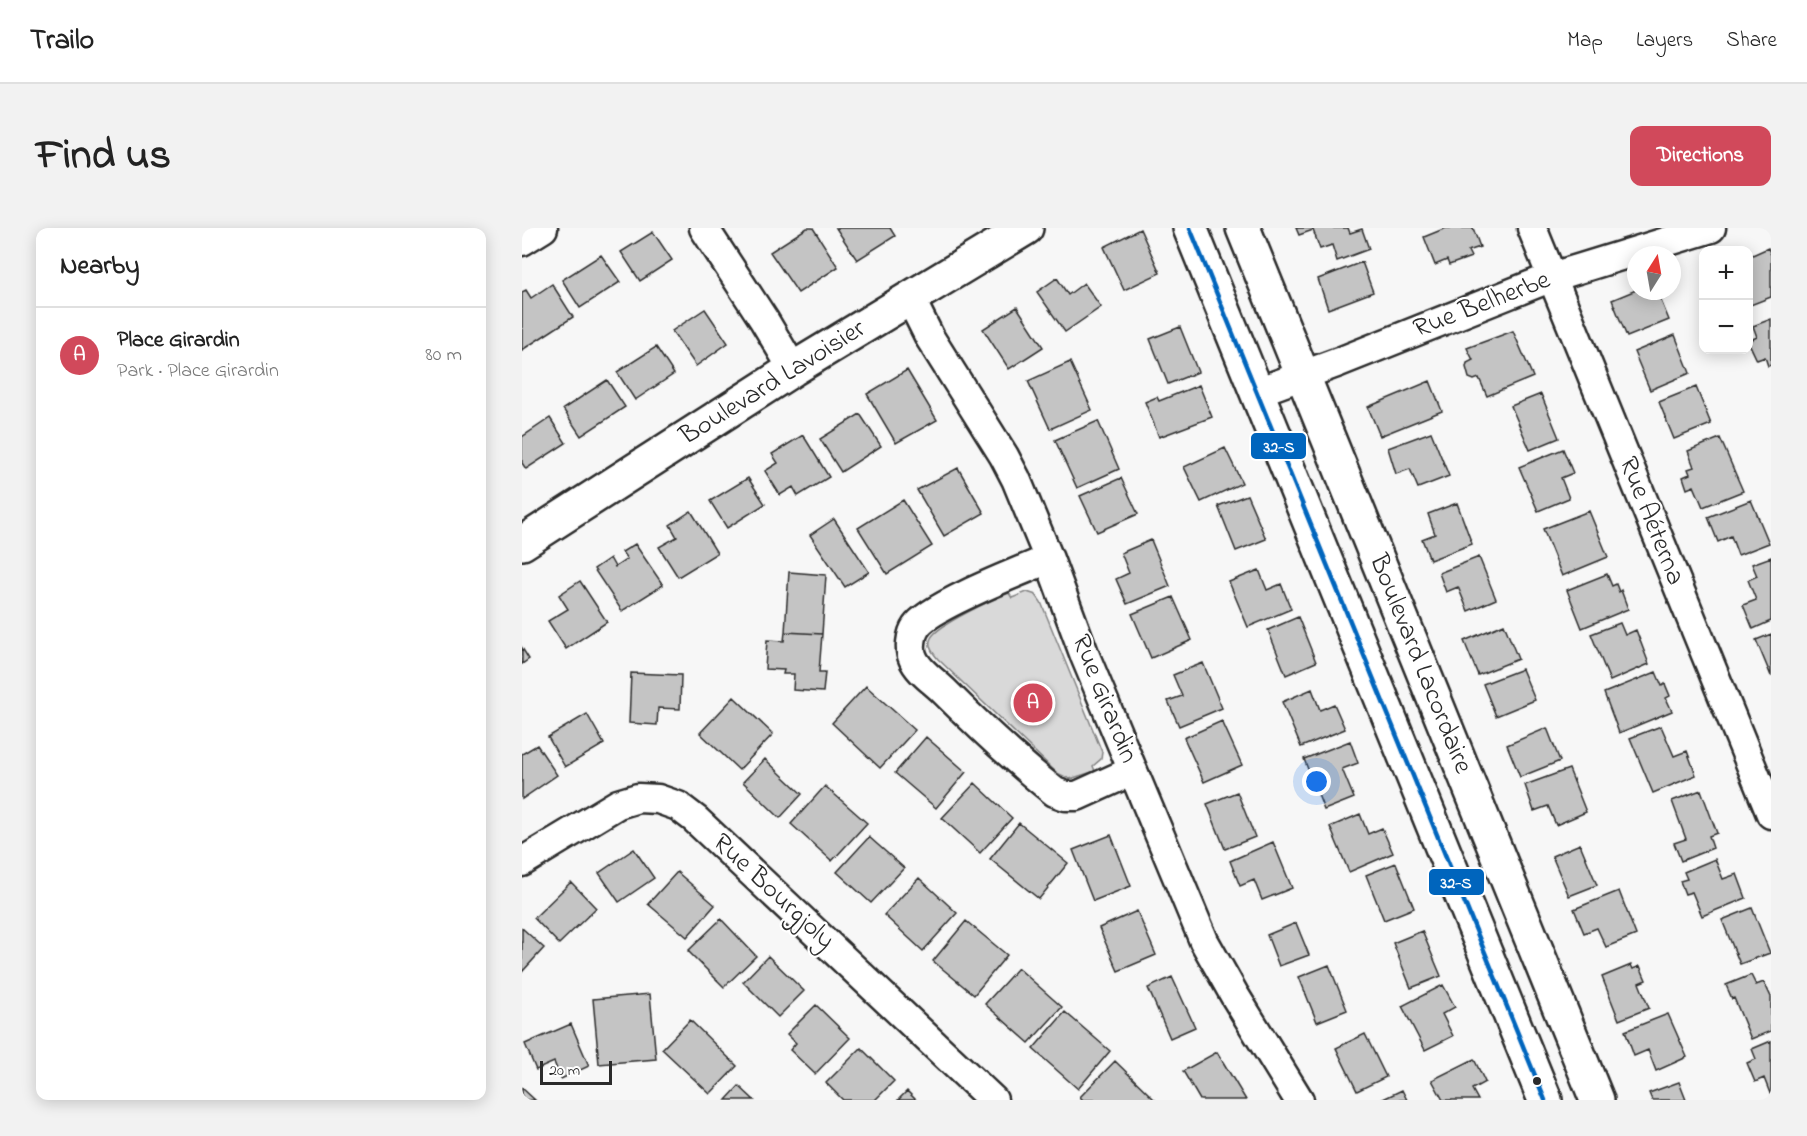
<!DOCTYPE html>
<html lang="en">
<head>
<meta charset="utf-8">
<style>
  :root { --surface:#fff; --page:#f2f2f2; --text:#222; --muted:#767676; --line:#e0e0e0; --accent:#d1495b }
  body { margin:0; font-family:"Indie Flower",sans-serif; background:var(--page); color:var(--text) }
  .controls { position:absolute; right:18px; top:18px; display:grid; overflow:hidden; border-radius:12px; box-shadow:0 3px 15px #0003 }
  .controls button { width:54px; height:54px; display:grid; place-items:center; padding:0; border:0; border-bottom:2px solid var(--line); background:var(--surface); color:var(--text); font:30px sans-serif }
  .compass { position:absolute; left:1105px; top:18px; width:54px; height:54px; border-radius:50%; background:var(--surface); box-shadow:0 3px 15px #0003; rotate:11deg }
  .scale { position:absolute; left:18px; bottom:15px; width:72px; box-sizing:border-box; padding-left:6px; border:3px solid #2b2b2b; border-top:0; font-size:16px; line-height:21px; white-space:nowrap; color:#2b2b2b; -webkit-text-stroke:4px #fff; paint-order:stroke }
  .you { position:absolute; left:795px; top:554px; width:21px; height:21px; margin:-15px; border:4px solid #fff; border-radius:50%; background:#1a73e8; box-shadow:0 0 0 9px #1a73e833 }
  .badge { display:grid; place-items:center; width:39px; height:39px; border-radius:50%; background:var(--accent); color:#fff; font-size:20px; font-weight:700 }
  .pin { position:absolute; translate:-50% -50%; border:3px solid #fff; box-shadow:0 2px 6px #0006 }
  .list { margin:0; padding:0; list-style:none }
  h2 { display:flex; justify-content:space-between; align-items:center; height:78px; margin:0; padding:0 24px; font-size:26px }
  h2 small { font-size:20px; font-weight:400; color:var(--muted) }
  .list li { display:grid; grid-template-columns:39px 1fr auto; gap:18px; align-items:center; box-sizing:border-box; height:96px; padding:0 24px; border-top:2px solid var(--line) }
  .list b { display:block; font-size:22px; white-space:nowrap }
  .list p { margin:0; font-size:20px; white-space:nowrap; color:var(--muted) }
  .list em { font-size:20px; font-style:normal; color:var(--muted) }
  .map { position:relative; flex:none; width:1249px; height:872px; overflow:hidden; border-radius:12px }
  header { display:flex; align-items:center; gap:36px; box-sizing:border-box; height:84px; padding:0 30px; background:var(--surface); border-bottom:2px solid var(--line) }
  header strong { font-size:28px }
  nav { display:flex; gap:33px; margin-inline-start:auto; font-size:21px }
  .intro { display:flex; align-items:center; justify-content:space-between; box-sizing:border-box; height:144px; padding:0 36px }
  h1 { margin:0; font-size:42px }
  .button { padding:15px 27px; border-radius:12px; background:var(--accent); color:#fff; font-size:21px; font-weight:700 }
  main { display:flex; gap:36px; padding:0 36px }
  aside { flex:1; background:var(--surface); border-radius:12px; box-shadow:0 3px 15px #0003 }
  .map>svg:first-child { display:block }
  .green { fill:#d9d9d9; stroke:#828282; stroke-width:1.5 }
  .building { fill:#c4c4c4; stroke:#2b2b2b; stroke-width:1.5 }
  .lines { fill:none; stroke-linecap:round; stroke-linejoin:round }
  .street-casing { stroke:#2b2b2b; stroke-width:33 }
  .secondary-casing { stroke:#2b2b2b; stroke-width:38 }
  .street { stroke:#fff; stroke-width:28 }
  .secondary { stroke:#fff; stroke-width:33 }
  .bus-1-casing { stroke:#fff; stroke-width:9 }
  .bus-1 { stroke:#0065bd; stroke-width:4.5 }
  .bus-dot { fill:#2b2b2b; stroke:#fff; stroke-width:2 }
  .labels { text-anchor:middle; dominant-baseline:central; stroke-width:4.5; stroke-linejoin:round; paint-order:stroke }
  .street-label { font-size:27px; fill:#2b2b2b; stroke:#fff }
  .line-badge { stroke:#fff; stroke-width:2 }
  .badge-label { font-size:16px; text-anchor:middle; font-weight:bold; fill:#fff }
</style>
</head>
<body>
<header>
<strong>Trailo</strong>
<nav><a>Map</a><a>Layers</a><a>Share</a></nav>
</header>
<div class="intro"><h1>Find us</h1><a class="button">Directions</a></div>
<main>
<aside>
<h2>Nearby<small></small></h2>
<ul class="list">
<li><span class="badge">A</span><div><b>Place Girardin</b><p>Park · Place Girardin</p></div><em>80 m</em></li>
</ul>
</aside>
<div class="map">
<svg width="1249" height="872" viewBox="0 0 1249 872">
  <rect width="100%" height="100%" fill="#f7f7f7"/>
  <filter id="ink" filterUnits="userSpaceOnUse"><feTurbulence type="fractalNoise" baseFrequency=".0167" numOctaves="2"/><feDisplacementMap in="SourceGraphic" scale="12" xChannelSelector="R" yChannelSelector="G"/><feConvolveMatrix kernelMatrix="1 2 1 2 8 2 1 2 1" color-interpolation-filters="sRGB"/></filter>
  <g filter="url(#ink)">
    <path class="green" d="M505,364L514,367L519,374L580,524L579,531L571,538L573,543L548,551L535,545L416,431C411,425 405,418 409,410C416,396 472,371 487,365L490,370Z"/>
    <path class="building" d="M285,0H291L316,39L276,65L248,24Z
      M314,0H368L373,8L335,32Z
      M774,0H826L828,5L840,1L847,21L815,33L810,17L798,21L791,2L777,7Z
      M924,0H951L958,19L946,23L949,29L927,37L925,32L913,37L902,9Z
      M618,1L638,45L602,62L582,19Z
      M131,4L150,32L118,53L99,24Z
      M1246,20L1249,27V69L1226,78V29Z
      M79,27L98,54L58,80L40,52Z
      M840,34L851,64L806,81L796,51Z
      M535,50L546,67L562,55L579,79L543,104L515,64Z
      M30,56L51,89L0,122V64L4,62L9,70Z
      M1114,62L1135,63L1147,92L1105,109L1090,72Z
      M495,79L521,119L487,141L461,101Z
      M183,81L206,115L174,138L150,103Z
      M1249,91V137L1246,138L1243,129L1235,132L1226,113L1235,109L1231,98Z
      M658,99L676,144L646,156L628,111Z
      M991,103L1011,149L965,168L957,150L952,152L947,150L944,139L945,135L951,132L945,120Z
      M1153,107L1168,145L1128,162L1112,124Z
      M134,119L152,146L113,172L95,144Z
      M548,134L570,182L528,201L506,153Z
      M385,142L415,192L374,215L345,166Z
      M85,152L103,179L59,208L41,181Z
      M908,153L920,183L858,208L846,179Z
      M677,157L690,189L637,209L623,174L635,169L637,173Z
      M1174,159L1189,196L1152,211L1137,174Z
      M1019,166L1037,210L1008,222L989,178Z
      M338,186L359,218L319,244L298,211Z
      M28,190L44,215L4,241L0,235V209Z
      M576,193L597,241L555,260L533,212Z
      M909,204L927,248L896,260L888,241L874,246L866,220Z
      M281,207L307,249L276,268L271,259L258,267L243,243L256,235L250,226Z
      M1198,210L1221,263L1181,279L1172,258L1165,261L1161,249L1168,246L1166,241L1172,239L1166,223Z
      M703,220L720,255L679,274L662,239Z
      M1041,221L1051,245L1039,250L1047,270L1016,283L997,239Z
      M436,240L462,285L422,308L395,262Z
      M226,250L243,276L205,300L188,273Z
      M599,250L616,286L575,304L558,268Z
      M725,267L744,311L714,323L696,278Z
      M381,272L410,318L365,346L336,300Z
      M1229,272L1247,315L1216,327L1209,308L1196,314L1186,289Z
      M935,275L950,316L908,332L900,311L913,306L906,286Z
      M169,283L195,325L156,349L137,319L155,309L148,297Z
      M1067,283L1086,329L1040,348L1021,301Z
      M312,291L347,344L323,359L288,307Z
      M629,312L648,358L605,376L594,351L607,345L599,325Z
      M113,316L141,357L100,383L72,341L88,330L93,339L105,331L100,324Z
      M957,329L974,371L946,383L936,359L924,364L917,345Z
      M1249,329V393L1231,401L1221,377L1234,372L1226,352L1235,348L1230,336Z
      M737,342L745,362L759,356L769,381L726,399L707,354Z
      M267,344L304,347L300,406L263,404Z
      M1085,346L1090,358L1094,356L1097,364L1099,362L1106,381L1060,400L1045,362Z
      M58,353L85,394L44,421L26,393L46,381L37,367Z
      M651,369L670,412L629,430L610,386Z
      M776,389L794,434L764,447L746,402Z
      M1098,395L1103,407L1114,402L1127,436L1088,453L1069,406Z
      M982,396L996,431L956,447L942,413Z
      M263,404L300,406L297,444H303L301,464L271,462L272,446H261L262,442L243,441L245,412L262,413Z
      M1249,406V448L1234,412Z
      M0,420L7,431L0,436Z
      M681,435L700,480L657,498L646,473L660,468L651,447Z
      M1000,441L1013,472L974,488L961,456Z
      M1134,444L1140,458L1143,456L1148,468L1144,470L1150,483L1097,505L1082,465Z
      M109,445L159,447L158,481L136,480L135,497L107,495Z
      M344,458L393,502L358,540L310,495Z
      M790,461L798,482L812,476L823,501L779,519L760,474Z
      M212,469L251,506L217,542L178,505Z
      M65,486L82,516L43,539L26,509Z
      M700,493L720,537L682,554L662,510Z
      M1139,498L1152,528L1165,523L1174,547L1131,565L1108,510Z
      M1025,500L1038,533L998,549L985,517Z
      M404,509L444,544L414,580L373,545Z
      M828,513L836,535L820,541L832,570L802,582L782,531Z
      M15,517L35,547L0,571V526Z
      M243,531L280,566L258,590L221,554Z
      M1047,541L1064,584L1034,597L1026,578L1012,583L1003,557Z
      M453,555L490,590L458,625L420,590Z
      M303,558L345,595L310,633L269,596Z
      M1179,562L1195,605L1187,608L1191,620L1159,633L1152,615L1164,611L1150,573Z
      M715,564L733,609L703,621L685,576Z
      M838,586L846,606L860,600L871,625L827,644L808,599Z
      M497,595L546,635L517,671L468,631Z
      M589,607L609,658L571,673L551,622Z
      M347,609L382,640L349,675L315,644Z
      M751,614L770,660L740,672L732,652L718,658L708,633Z
      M1058,616L1075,657L1047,668L1030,628Z
      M112,621L132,650L97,674L77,645Z
      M1193,631L1201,651L1215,646L1224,670L1180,688L1170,664L1163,666L1158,653L1165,651L1162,644Z
      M874,635L892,680L862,692L844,647Z
      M155,644L193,677L165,709L126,676Z
      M397,650L435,685L401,723L362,687Z
      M49,654L74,680L37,716L12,690Z
      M1097,663L1114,707L1084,719L1075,700L1062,705L1052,681Z
      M1230,680L1248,725L1218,736L1200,692Z
      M615,683L634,727L596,743L577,700Z
      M199,691L234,728L202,759L166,723Z
      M444,693L485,727L452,767L411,733Z
      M774,695L787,727L757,738L745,707Z
      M0,700L22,720L0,744Z
      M900,703L919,748L889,760L871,715Z
      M246,728L282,763L256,789L221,754Z
      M807,737L825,782L795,794L777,749Z
      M1109,737L1111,741L1118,738L1124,752L1117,755L1127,780L1097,792L1080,749Z
      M496,740L540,779L507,815L463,776Z
      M1229,747L1234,757L1242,754L1249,769V803L1229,811L1212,770L1210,771L1204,757Z
      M650,749L673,799L648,810L626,760Z
      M921,757L933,779L920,786L931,808L903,822L880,778Z
      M128,766L134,831L77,836L71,771Z
      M294,777L328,810L293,846L268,822L274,815L265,806Z
      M543,784L588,823L556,861L511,821Z
      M1146,786L1165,829L1134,843L1126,822L1112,828L1103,803Z
      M168,792L215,838L188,866L140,821Z
      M49,796L67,838L39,851L32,834L14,842L3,816Z
      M843,806L864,849L835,863L814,820Z
      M1249,813V868L1242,850L1233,854L1225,835L1234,831L1230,821Z
      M339,820L372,853L353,872H321L304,855Z
      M695,824L724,872H678L661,843Z
      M952,831L963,854L950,861L956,872H921L910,852Z
      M593,833L633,872H561L558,869Z
      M1157,854L1164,872H1130L1127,865Z
      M217,858L232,872H204Z
      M0,860L13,872H0Z
      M880,862L885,872H859Z
      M385,863L394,872H376Z"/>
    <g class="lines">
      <g class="street-casing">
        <path id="street" d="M182,0L242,92L271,141
          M1010,0L1249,586
          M0,13L21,0
          M388,70L408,110L482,228L494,251L527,331L563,428L682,713L713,768L777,872
          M735,164L817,134L1030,49L1189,0
          M527,331C501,342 407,378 394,399C389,406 387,422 391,430C396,443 412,453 422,463C457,498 494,533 533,564L544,568H555L610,543
          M0,634L96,576L116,570L136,571L156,578L173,591L471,872"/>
      </g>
      <g class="secondary-casing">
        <path id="secondary" d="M668,0L1023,872
          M721,0L1075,872
          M0,315L271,141L504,0"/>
      </g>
      <use href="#street" class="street"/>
      <use href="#secondary" class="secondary"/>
      <g class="bus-1-casing">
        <path id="bus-1" d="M668,0L1023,872"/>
      </g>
      <use href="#bus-1" class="bus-1"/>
    </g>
  </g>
  <circle class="bus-dot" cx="1015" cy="853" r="5"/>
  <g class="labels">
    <g class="street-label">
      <text transform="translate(960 77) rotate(-21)">Rue Belherbe</text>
      <text transform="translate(251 155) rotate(-32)">Boulevard Lavoisier</text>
      <text transform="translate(1129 293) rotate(68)">Rue Aéterna</text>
      <text transform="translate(898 436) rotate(68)">Boulevard Lacordaire</text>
      <text transform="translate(582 471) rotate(68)">Rue Girardin</text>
      <text transform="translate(251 664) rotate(43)">Rue Bourgjoly</text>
    </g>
  </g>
  <g class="line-badge">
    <rect x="728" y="204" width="57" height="28" rx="6" fill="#0065bd"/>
    <rect x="906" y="640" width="57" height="28" rx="6" fill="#0065bd"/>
  </g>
  <g class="badge-label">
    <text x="757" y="224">32-S</text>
    <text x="934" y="660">32-S</text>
  </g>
</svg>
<div class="controls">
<button>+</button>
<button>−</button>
</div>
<svg class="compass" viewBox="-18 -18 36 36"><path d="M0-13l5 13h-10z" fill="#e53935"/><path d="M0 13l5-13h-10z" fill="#767676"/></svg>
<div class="scale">20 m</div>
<div class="you"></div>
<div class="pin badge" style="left:511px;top:475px">A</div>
</div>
</main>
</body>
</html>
